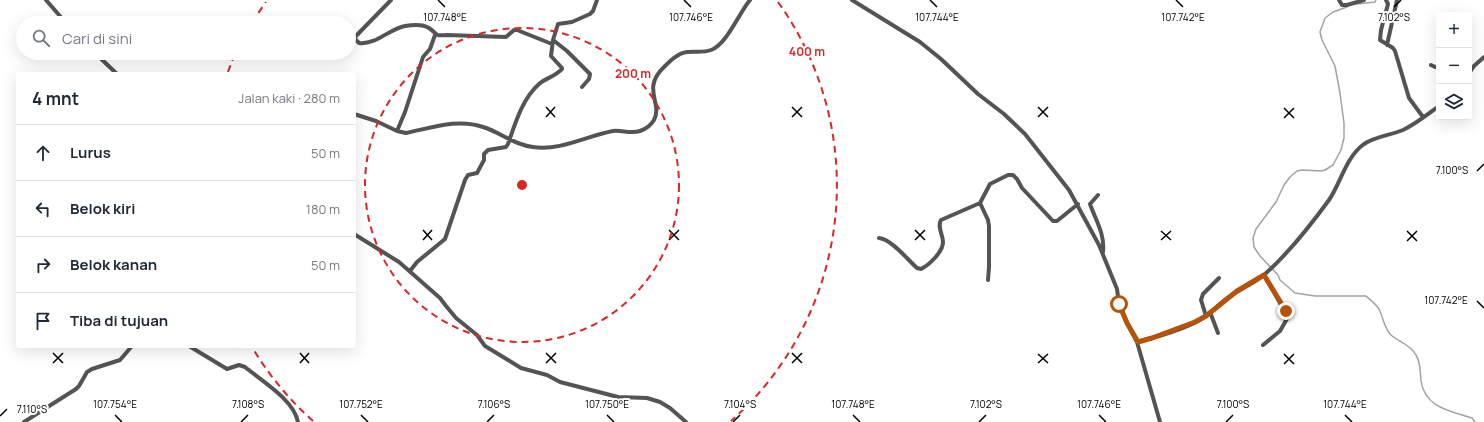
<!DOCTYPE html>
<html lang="id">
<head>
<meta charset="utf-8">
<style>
  :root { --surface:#fff; --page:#f2f2f3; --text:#1f2937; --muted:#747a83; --line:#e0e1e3 }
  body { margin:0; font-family:Manrope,sans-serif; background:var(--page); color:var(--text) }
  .controls { position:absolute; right:12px; top:12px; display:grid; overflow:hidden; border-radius:4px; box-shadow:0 4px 16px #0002 }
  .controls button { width:36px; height:36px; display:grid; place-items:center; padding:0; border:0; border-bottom:1px solid var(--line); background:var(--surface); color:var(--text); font:20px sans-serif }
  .stop { position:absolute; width:12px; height:12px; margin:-9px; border:3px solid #b45309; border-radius:50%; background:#fff }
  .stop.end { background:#b45309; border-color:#fff; box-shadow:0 1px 4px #0008 }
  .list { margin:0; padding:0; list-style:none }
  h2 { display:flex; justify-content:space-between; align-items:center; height:52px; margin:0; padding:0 16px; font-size:17px }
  h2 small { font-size:13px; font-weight:400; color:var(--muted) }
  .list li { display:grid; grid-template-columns:26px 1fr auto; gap:12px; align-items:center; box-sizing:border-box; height:56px; padding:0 16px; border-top:1px solid var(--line) }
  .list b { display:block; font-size:15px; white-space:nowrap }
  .list em { font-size:13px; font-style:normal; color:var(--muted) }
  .icon { flex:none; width:22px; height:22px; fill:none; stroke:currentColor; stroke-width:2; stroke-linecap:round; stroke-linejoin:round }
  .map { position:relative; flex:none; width:1484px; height:422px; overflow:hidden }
  .search { position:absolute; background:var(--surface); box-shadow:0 4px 16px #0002; left:16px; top:16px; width:340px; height:44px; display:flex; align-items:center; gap:10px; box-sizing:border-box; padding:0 14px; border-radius:22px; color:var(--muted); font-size:15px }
  .panel { position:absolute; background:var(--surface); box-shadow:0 4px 16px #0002; left:16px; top:72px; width:340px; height:276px; border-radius:4px }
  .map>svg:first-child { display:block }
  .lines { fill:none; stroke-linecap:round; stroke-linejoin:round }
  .stream { stroke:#a2a2a2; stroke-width:1.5 }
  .street { stroke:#545454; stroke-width:4 }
  .route { stroke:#b45309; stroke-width:5 }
  .ticks { fill:none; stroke:#000; stroke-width:1.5 }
  .ring { fill:none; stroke:#d62828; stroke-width:2; stroke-dasharray:7 5 }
  .ticks-label { font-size:10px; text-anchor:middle; fill:#000; stroke:#fff; stroke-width:4; stroke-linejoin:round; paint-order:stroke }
  .centre { fill:#d62828; stroke:#fff; stroke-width:2 }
  .ring-label { font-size:12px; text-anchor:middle; font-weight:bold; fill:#d62828; stroke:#fff; stroke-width:4; stroke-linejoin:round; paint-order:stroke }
</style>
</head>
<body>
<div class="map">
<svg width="1484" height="422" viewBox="0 0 1484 422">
  <rect width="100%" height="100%" fill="#fff"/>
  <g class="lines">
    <path class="stream" d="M1357,4L1375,2L1376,0
      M1347,7L1333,12L1325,18L1320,32L1322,40L1335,66L1340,93L1344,123V138L1341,150L1333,165L1325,170L1321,171L1302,170L1297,171L1290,177L1284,185L1276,202L1256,229L1253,238L1254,247L1260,256L1278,275L1280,280L1295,293L1315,296H1366C1370,300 1376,304 1379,309C1383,317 1384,327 1390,334C1398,342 1410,344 1416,355C1421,363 1420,372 1421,381C1425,408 1451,411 1472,418L1475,422"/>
    <path class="street" d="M46,0L66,23
      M391,0L354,38L359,43C376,45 389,29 405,26C411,25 423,24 429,28C439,35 433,36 447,35L506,37L514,30H517L552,44
      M852,0L920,42L941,59L978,94L1004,114L1025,134L1069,190L1099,245L1117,289L1119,304L1127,323L1137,342L1160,422
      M1339,0L1342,5H1347L1364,0
      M1386,0L1388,4L1381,30L1380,40L1393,48L1395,51L1409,98L1423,117
      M553,40L567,51L590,74L589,79L582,87
      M1387,45L1397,0
      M95,53L117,74
      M1431,65L1435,67L1439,66
      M1469,73L1474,66L1484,57
      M354,114L376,121L397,131L405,112L423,57L430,49L435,35
      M397,131L406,133C431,128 458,118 483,127C500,132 514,145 533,147C561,151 586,136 613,131C622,130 631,134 640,131C646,129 651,125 654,120C663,103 641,89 664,67C670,61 678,53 687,52C695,51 703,53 711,50C727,44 739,13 750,0
      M1098,195L1090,204C1096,221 1105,234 1103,252
      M354,234L399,262L440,298L446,306L456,318L477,335L485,346L508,360L521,368L547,375L560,382L618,397L647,398L660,402L670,408L686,422
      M879,238C891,239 908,260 917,268L921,269C929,265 943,252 943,242C943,235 937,227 941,220L980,203
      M410,271L417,262L445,239L465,180L468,175L477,173L484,160V154L488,150L506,147L508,144C515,124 522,99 539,84C546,78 556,76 562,69V68L551,56L553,40L558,24L572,22L590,14L593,11L597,0
      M988,280L989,267V226L988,220L980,203L990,184L1008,175H1013L1017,179L1022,188L1053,221H1057L1078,204
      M1210,312L1218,333
      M1206,316L1201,300L1203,294L1219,278
      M1137,342C1157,337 1189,328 1206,316C1214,310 1221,302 1229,297C1240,289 1255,283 1265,274C1289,253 1310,226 1329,200C1341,183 1345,158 1364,144C1374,137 1391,135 1403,130C1416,124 1428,114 1439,106
      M1263,345L1280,331L1288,317L1264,275
      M189,346L227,369L239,365L245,367C262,381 294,400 298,422
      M24,422L76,389L79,386L87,372L92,369L120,360L132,346"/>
  </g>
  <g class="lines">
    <path class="route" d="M1119,304L1127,323L1138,342L1152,338L1195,322L1206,316L1237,291L1264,275L1286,311"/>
  </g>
  <path class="ticks" d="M438,0L445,7M684,0L691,7M930,0L937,7M1176,0L1183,7M1394,7L1401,0M546,107L555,117M792,107L802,117M1038,107L1048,117M1284,108L1294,118M546,117L555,107M792,117L802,107M1038,117L1048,107M1284,118L1294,108M1477,171L1484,164M423,230L432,240M669,230L679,240M915,230L925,240M1161,231L1171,240M1407,231L1417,241M423,240L432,230M669,240L679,230M915,240L925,230M1161,240L1171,231M1407,241L1417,231M1477,301L1484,308M53,353L63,363M300,353L309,363M546,353L556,363M792,353L802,363M1038,354L1048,363M1284,354L1294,364M53,363L63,353M300,363L309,353M546,363L556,353M792,363L802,353M1038,363L1048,354M1284,364L1294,354M115,415L122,422M361,415L368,422M607,415L614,422M853,415L860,422M1099,415L1106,422M1345,415L1352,422M0,416L7,409M241,422L248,415M487,422L494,415M733,422L740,415M979,422L986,415M1226,422L1233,415"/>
  <g class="ring">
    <circle cx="522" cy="185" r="157"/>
    <path d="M313 421A315 315 0 0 1 252 347M228 72A315 315 0 0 1 235 54M252 23A315 315 0 0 1 266 2M778 2A315 315 0 0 1 731 421"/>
  </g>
  <g class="ticks-label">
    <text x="445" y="21">107.748°E</text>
    <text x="691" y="21">107.746°E</text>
    <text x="937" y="21">107.744°E</text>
    <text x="1183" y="21">107.742°E</text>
    <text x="1394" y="21">7.102°S</text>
    <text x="1452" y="174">7.100°S</text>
    <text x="1446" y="304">107.742°E</text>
    <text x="115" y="408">107.754°E</text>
    <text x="248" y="408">7.108°S</text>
    <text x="361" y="408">107.752°E</text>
    <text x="494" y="408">7.106°S</text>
    <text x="607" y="408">107.750°E</text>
    <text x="740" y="408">7.104°S</text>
    <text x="853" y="408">107.748°E</text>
    <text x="986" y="408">7.102°S</text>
    <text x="1099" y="408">107.746°E</text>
    <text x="1233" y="408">7.100°S</text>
    <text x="1345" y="408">107.744°E</text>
    <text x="32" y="413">7.110°S</text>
  </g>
  <circle cx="522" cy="185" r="6" class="centre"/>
  <g class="ring-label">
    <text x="807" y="56">400 m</text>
    <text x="633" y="78">200 m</text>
  </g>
</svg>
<div class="controls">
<button>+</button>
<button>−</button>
<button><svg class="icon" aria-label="layers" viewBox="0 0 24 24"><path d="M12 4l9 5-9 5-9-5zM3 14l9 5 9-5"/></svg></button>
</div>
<div class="stop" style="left:1119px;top:304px"></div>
<div class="stop end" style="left:1286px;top:311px"></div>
<div class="search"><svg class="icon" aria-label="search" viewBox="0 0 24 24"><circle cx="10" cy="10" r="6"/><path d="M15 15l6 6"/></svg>Cari di sini</div>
<section class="panel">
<h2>4 mnt<small>Jalan kaki · 280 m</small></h2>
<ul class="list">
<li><svg class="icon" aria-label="ahead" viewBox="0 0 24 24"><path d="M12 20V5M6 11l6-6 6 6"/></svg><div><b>Lurus</b></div><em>50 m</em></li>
<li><svg class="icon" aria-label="left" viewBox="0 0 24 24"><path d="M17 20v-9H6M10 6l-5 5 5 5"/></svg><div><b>Belok kiri</b></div><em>180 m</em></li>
<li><svg class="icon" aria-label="right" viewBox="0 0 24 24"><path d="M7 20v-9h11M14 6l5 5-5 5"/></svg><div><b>Belok kanan</b></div><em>50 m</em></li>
<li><svg class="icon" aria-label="arrive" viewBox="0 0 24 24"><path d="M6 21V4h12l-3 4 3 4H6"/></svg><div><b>Tiba di tujuan</b></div></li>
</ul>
</section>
</div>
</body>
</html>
